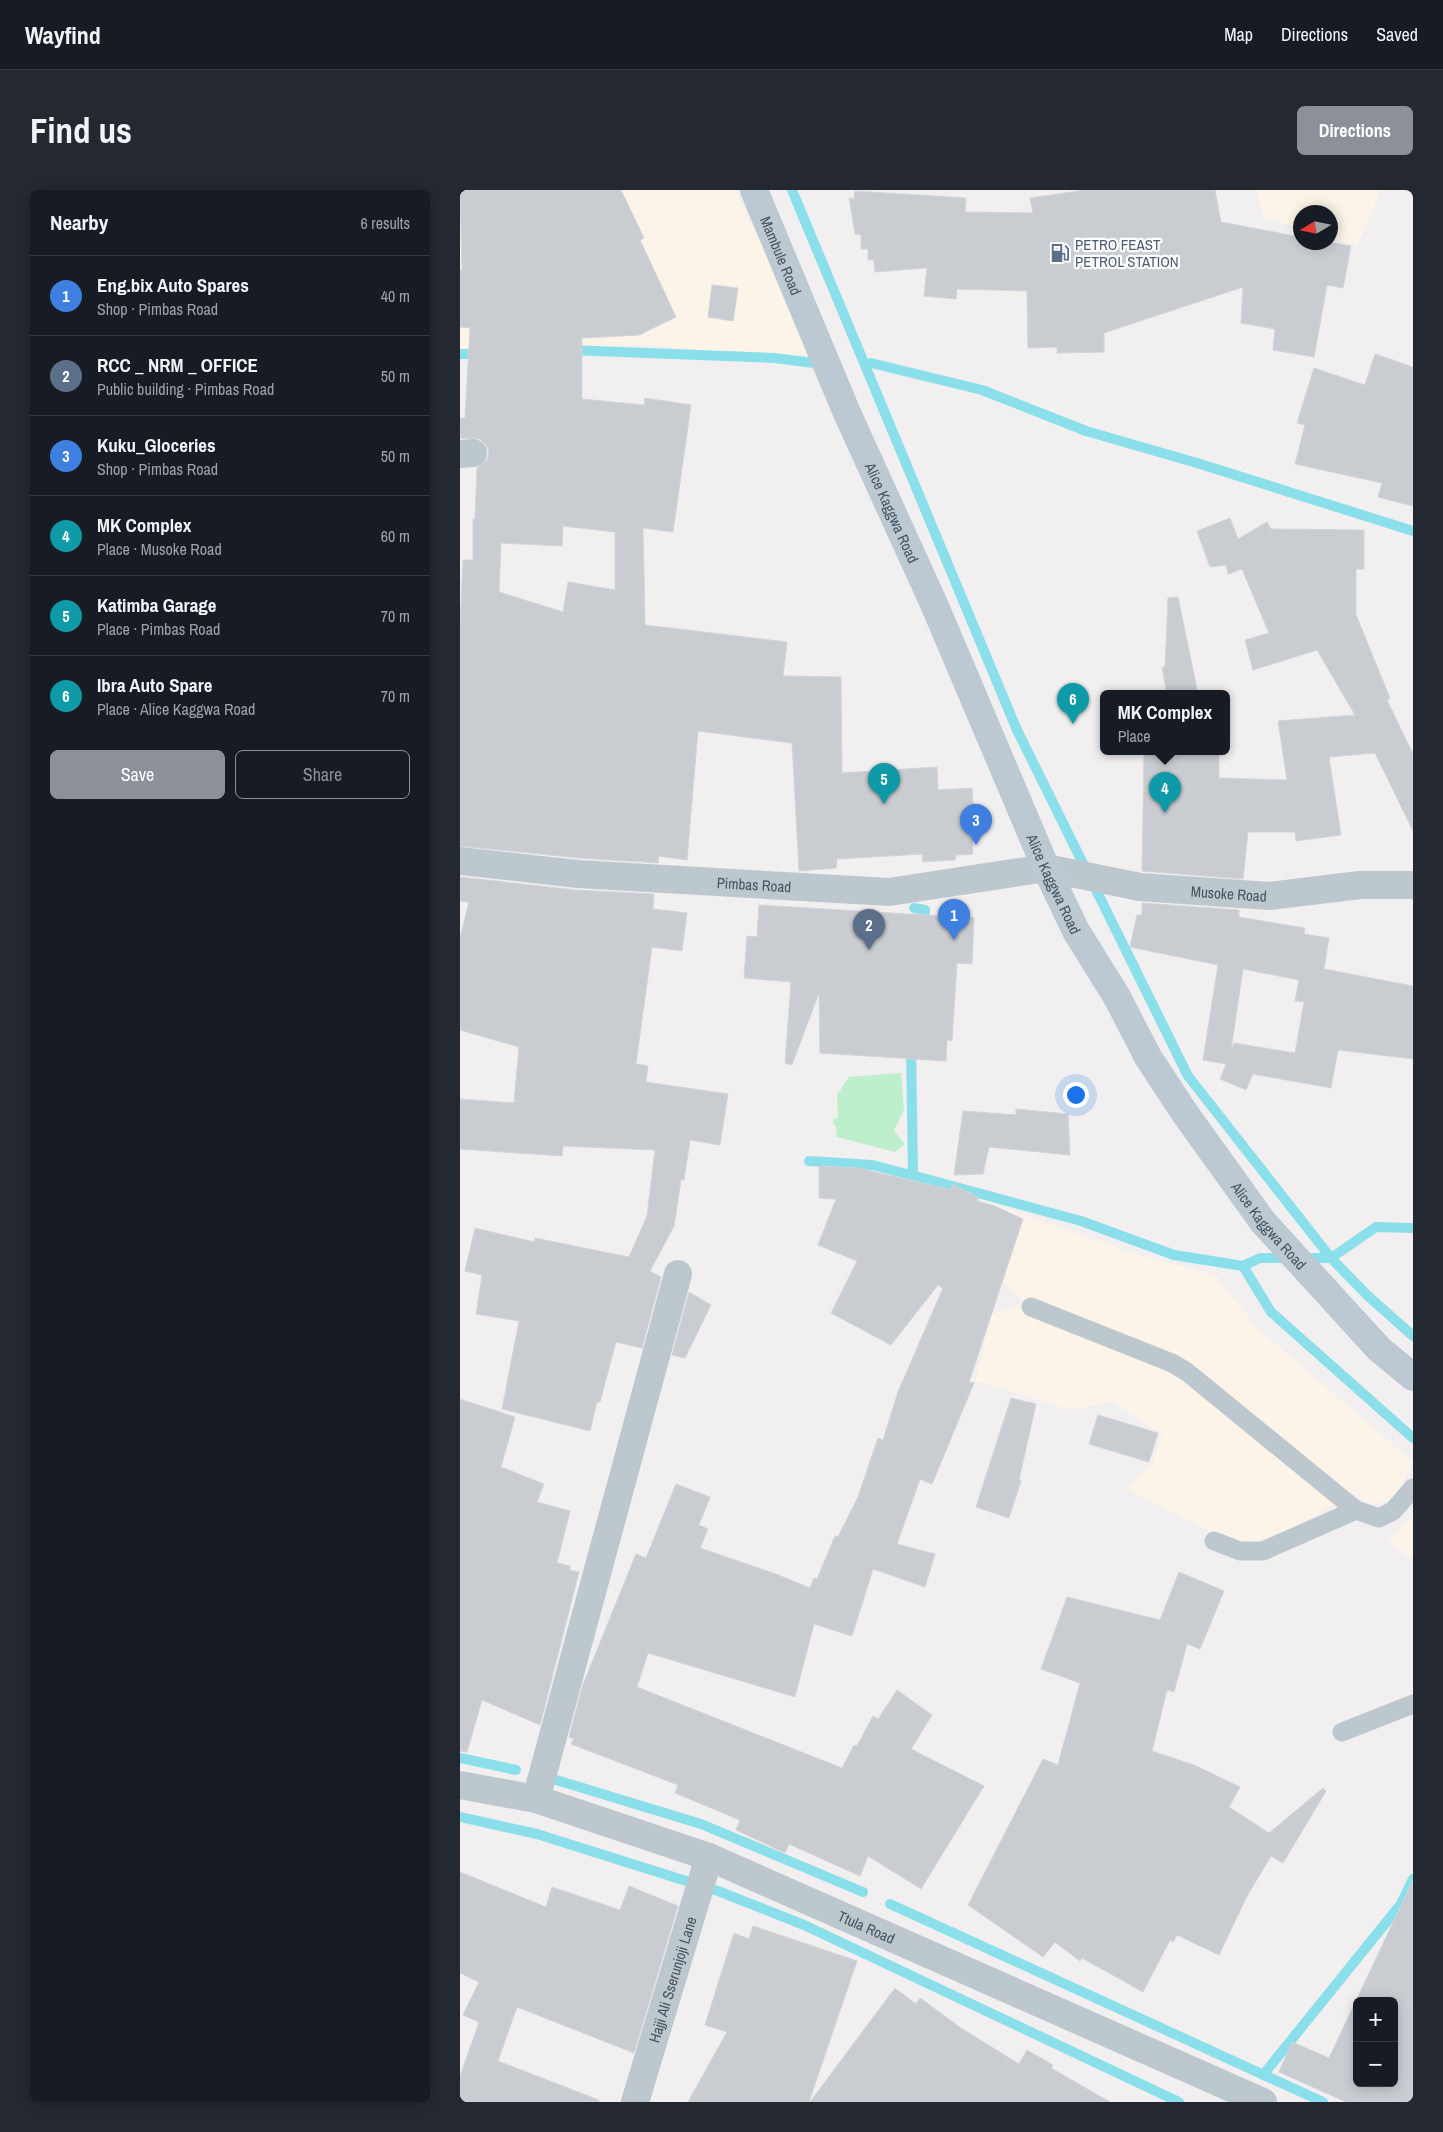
<!DOCTYPE html>
<html lang="en">
<head>
<meta charset="utf-8">
<style>
  :root { --surface:#171b24; --page:#242831; --text:#f1f3f6; --muted:#9ea1a6; --line:#363941; --accent:#8c9099 }
  body { margin:0; font-family:"Archivo Narrow",sans-serif; background:var(--page); color:var(--text) }
  .controls { position:absolute; right:15px; bottom:15px; display:grid; overflow:hidden; border-radius:8px; box-shadow:0 2px 12px #0003 }
  .controls button { width:45px; height:45px; display:grid; place-items:center; padding:0; border:0; border-bottom:1px solid var(--line); background:var(--surface); color:var(--text); font:25px sans-serif }
  .compass { position:absolute; left:833px; top:15px; width:45px; height:45px; border-radius:50%; background:var(--surface); box-shadow:0 2px 12px #0003; rotate:260deg }
  .you { position:absolute; left:615px; top:904px; width:18px; height:18px; margin:-12px; border:4px solid #fff; border-radius:50%; background:#1a73e8; box-shadow:0 0 0 8px #1a73e833 }
  .badge { display:grid; place-items:center; width:32px; height:32px; border-radius:50%; background:var(--accent); color:#fff; font-size:16px; font-weight:700 }
  .pin { position:absolute; translate:-50% -41px; filter:drop-shadow(0 1px 2px #0008) }
  .pin::after { content:''; position:absolute; top:26px; width:18px; height:15px; background:inherit; clip-path:polygon(0 0,100% 0,50% 100%) }
  .popup { position:absolute; left:640px; top:500px; width:130px; height:65px; box-sizing:border-box; display:grid; place-content:center; border-radius:8px; background:var(--surface); filter:drop-shadow(0 1px 4px #0005); font-size:16px; white-space:nowrap; color:var(--muted) }
  .popup b { font-size:19px; color:var(--text) }
  .popup::after { content:''; position:absolute; left:50%; top:100%; margin-left:-10px; border:10px solid transparent; border-top-color:var(--surface) }
  .list { margin:0; padding:0; list-style:none }
  h2 { display:flex; justify-content:space-between; align-items:center; height:65px; margin:0; padding:0 20px; font-size:21px }
  h2 small { font-size:16px; font-weight:400; color:var(--muted) }
  .list li { display:grid; grid-template-columns:32px 1fr auto; gap:15px; align-items:center; box-sizing:border-box; height:80px; padding:0 20px; border-top:1px solid var(--line) }
  .list b { display:block; font-size:19px; white-space:nowrap }
  .list p { margin:0; font-size:16px; white-space:nowrap; color:var(--muted) }
  .list em { font-size:16px; font-style:normal; color:var(--muted) }
  .actions { display:flex; gap:10px; padding:15px 20px }
  .actions a { flex:1; padding:11px 0; border:1px solid var(--accent); border-radius:8px; text-align:center; font-size:18px; color:var(--accent) }
  .actions .main { background:var(--accent); color:#fff }
  .map { position:relative; flex:none; width:953px; height:1912px; overflow:hidden; border-radius:8px }
  header { display:flex; align-items:center; gap:30px; box-sizing:border-box; height:70px; padding:0 25px; background:var(--surface); border-bottom:1px solid var(--line) }
  header strong { font-size:24px }
  nav { display:flex; gap:28px; margin-inline-start:auto; font-size:18px }
  .intro { display:flex; align-items:center; justify-content:space-between; box-sizing:border-box; height:120px; padding:0 30px }
  h1 { margin:0; font-size:35px }
  .button { padding:12px 22px; border-radius:8px; background:var(--accent); color:#fff; font-size:18px; font-weight:700 }
  main { display:flex; gap:30px; padding:0 30px }
  aside { flex:1; background:var(--surface); border-radius:8px; box-shadow:0 2px 12px #0003 }
  .map>svg:first-child { display:block }
  .commercial { fill:#fcf4e8 }
  .green { fill:#bdefcc }
  .lines { fill:none; stroke-linecap:round; stroke-linejoin:round }
  .stream { stroke:#8bdfeb; stroke-width:10 }
  .building { fill:#c9ccd1; stroke:#d3d5da; fill-rule:evenodd }
  .lane { stroke:#bdc7ce; stroke-width:19 }
  .street { stroke:#bdc7ce; stroke-width:28 }
  .secondary { stroke:#bcc9d2; stroke-width:28 }
  .labels { text-anchor:middle; dominant-baseline:central; stroke-width:4.5; stroke-linejoin:round; paint-order:stroke }
  .service-label { font-size:15px; fill:#4e5e75; stroke:#fff; text-anchor:start }
  .street-label { font-size:15px; fill:#47545c; stroke:#fff }
</style>
</head>
<body>
<header>
<strong>Wayfind</strong>
<nav><a>Map</a><a>Directions</a><a>Saved</a></nav>
</header>
<div class="intro"><h1>Find us</h1><a class="button">Directions</a></div>
<main>
<aside>
<h2>Nearby<small>6 results</small></h2>
<ul class="list">
<li><span class="badge" style="background:#3f7fe0">1</span><div><b>Eng.bix Auto Spares</b><p>Shop · Pimbas Road</p></div><em>40 m</em></li>
<li><span class="badge" style="background:#5c6f8a">2</span><div><b>RCC _ NRM _ OFFICE</b><p>Public building · Pimbas Road</p></div><em>50 m</em></li>
<li><span class="badge" style="background:#3f7fe0">3</span><div><b>Kuku_Gloceries</b><p>Shop · Pimbas Road</p></div><em>50 m</em></li>
<li><span class="badge" style="background:#0f9aa8">4</span><div><b>MK Complex</b><p>Place · Musoke Road</p></div><em>60 m</em></li>
<li><span class="badge" style="background:#0f9aa8">5</span><div><b>Katimba Garage</b><p>Place · Pimbas Road</p></div><em>70 m</em></li>
<li><span class="badge" style="background:#0f9aa8">6</span><div><b>Ibra Auto Spare</b><p>Place · Alice Kaggwa Road</p></div><em>70 m</em></li>
</ul>
<div class="actions"><a class="main">Save</a><a>Share</a></div>
</aside>
<div class="map">
<svg width="953" height="1912" viewBox="0 0 953 1912">
  <rect width="100%" height="100%" fill="#f1efef"/>
  <path class="commercial" d="M0,0H275L355,165L310,167L188,155L44,157L0,167Z
    M796,0H921L897,56L871,48V22H841L840,38L804,28Z
    M533,1014L675,1064L755,1085L798,1139L953,1272L933,1311L910,1315L892,1303L836,1337L784,1355L725,1329L667,1298L694,1270L702,1242L685,1234L653,1211L612,1220L515,1191L532,1124L566,1113L514,1067Z
    M953,1325V1369L928,1353Z"/>
  <path class="green" d="M441,883L444,919L434,941L445,954L435,962L377,947L376,937L373,934V929L378,928L377,905L389,887Z"/>
  <g class="lines">
    <path class="stream" d="M332,0L557,540L728,886L871,1068L907,1105L953,1146
      M108,160L314,168L354,173
      M0,164H21
      M411,173L522,200L626,241L737,273L953,341
      M454,718L465,720L462,739
      M451,857L453,985
      M349,971L412,975L459,987L621,1031L714,1065L783,1076L800,1068H871L916,1037L953,1038
      M783,1076L811,1122L953,1248
      M0,1568L56,1580
      M93,1589L241,1634L403,1702
      M0,1627L77,1644L258,1701L344,1735L719,1912
      M430,1714L863,1912
      M803,1885L941,1714L953,1689"/>
  </g>
  <path class="building" d="M0,0H161L184,48L180,50L216,127L179,145L122,148V209L184,215L185,208L231,215L213,342L183,338L185,435L327,452L323,486L381,487L382,583L477,577L478,600L512,598L514,628H511L513,664L496,665L495,670L463,672L462,664L377,669L376,678L339,681L332,553L238,541L227,670L199,666L198,673L119,668L0,656V436L3,370H13V329H15L17,278L27,270L29,262L26,255L20,249L0,248V228H5L10,138L0,137V80H2ZM103,336L155,342V400L108,392L103,422L39,402L41,353L102,356Z
    M625,0H755L761,32L840,47V52H869L891,56L883,98L867,95L854,167L813,160L815,139L781,133L783,97L644,143V162L597,163V157L568,158L567,101L497,99L496,109L464,106L467,78L415,82L414,70H408V59H401V45L395,44L389,8L394,9L395,1L506,8L505,22L573,23L570,8Z
    M252,95L278,98L273,131L248,127Z
    M915,164L953,177V316L918,307L922,293L835,274L845,235L837,233L854,178L905,195Z
    M770,328L778,349L807,332L811,339L904,340V379H896V425L930,508L927,510L953,564V641L915,563L869,567L881,645L836,651L835,642H788L783,689L682,681L684,562H759V588L827,590L818,531L895,525L857,460L793,480L785,450L809,443L782,379L768,384L766,375L750,377L737,341Z
    M718,407L738,504H707L702,477H705L708,408Z
    M0,687L116,700L194,704L193,719L227,723L222,761L192,757L176,874L188,876L186,892L268,904L260,955L230,950L224,990H221L214,1036L190,1081L201,1087L182,1158L156,1152L140,1212H137L130,1241L42,1219L59,1131L16,1124L22,1085L5,1081L15,1038L74,1052L75,1048L169,1067L187,1026L195,960L103,956L102,966L0,959V909L54,913L59,857L0,840V748L9,712L0,711Z
    M682,713L779,720V727L845,738L844,744L869,748L864,779L953,796V869L878,860L871,898L793,884L786,900L760,889L766,874L743,870L758,775L670,757L677,725H682ZM783,779L839,790L835,811L844,812L835,863L774,853L771,860Z
    M299,715L514,728L512,774L497,773L492,851L487,850L486,871L360,863L359,803L332,875L325,873L331,792L284,788L287,746L297,747Z
    M556,919L608,924L610,965L529,957L523,984L494,985L503,921L556,925Z
    M359,976L398,978L492,1000V994L518,1007L517,1011L535,1016L563,1029L509,1192L514,1193L472,1294L460,1289L437,1354L475,1364L465,1397L413,1379L392,1446L354,1434L335,1507L188,1463L177,1497L382,1578L394,1555L397,1556L413,1526L418,1529L437,1500L472,1525L451,1559L524,1596L461,1699L408,1666L400,1686L329,1654L325,1663L276,1640L280,1630L215,1603L218,1595L111,1554L114,1549L109,1547L122,1497L176,1364L186,1368L216,1294L250,1307L239,1335L248,1339L240,1358L316,1384L350,1398L354,1388L357,1389L375,1346L378,1347L398,1307L418,1248L423,1250L438,1202L483,1098L478,1095L431,1155L371,1123L397,1071L358,1055L376,1009L359,1008Z
    M229,1102L251,1115L225,1168L212,1165Z
    M551,1208L576,1214L559,1290L561,1291L549,1328L516,1317Z
    M0,1209L55,1227L41,1277L84,1294L77,1312L110,1321L97,1373L110,1376V1380L119,1382L80,1535L22,1510L7,1562L0,1561Z
    M638,1225L698,1243L689,1272L629,1254Z
    M719,1382L764,1401L740,1459L727,1454L714,1502L707,1500L692,1561L734,1575L780,1597L769,1617L809,1643L863,1598L866,1601L823,1673L811,1666L787,1706L759,1765L717,1745L713,1752L710,1750L683,1802L622,1768L620,1771L595,1752L583,1767L508,1715L583,1569L598,1575L620,1493L581,1479L607,1407L700,1430Z
    M0,1682L86,1717L92,1697L160,1720L169,1696L218,1716L174,1863L57,1817L38,1871L139,1910V1912H0V1886L19,1832L3,1825L19,1792L0,1783Z
    M953,1690V1912H886L819,1882L832,1852L869,1868ZM897,1811H934V1893H897Z
    M293,1736L397,1771L349,1912H228L267,1842L245,1835L274,1743L289,1749Z
    M435,1798L456,1814L460,1808L501,1838L559,1874L567,1860L593,1875L591,1878L650,1912H350Z"/>
  <g class="lines">
    <path class="lane" d="M571,1117L712,1173L727,1182L896,1320L919,1328L933,1321L953,1298
      M754,1351L780,1361H803L896,1320
      M882,1542L953,1514"/>
    <g class="street">
      <path d="M0,264L13,263"/>
      <path id="s1" d="M0,671L118,684L429,702L586,678L680,697L809,706L900,695H953"/>
      <path id="s2" d="M0,1595L76,1609L249,1667L803,1912"/>
      <path d="M76,1609L218,1084"/>
      <path id="s3" d="M175,1912L249,1667"/>
    </g>
    <path class="secondary" id="s4" d="M294,0L387,223L474,414L586,678L616,741L657,807L688,867L724,922L803,1032L919,1159L953,1187"/>
  </g>
  <defs>
    <g id="fuel-bare" transform="scale(1.5)"><path d="M-5.5-6h7V0h2V4h1.3V-2.5L3-4.5l.8-.8L6-3V5H2.5V1h-1V6h-7ZM-4.2-4.7v3.2H.2V-4.7Z" fill="#5c6f8a" stroke="#fff" stroke-width="2.5" paint-order="stroke"/></g>
  </defs>
  <g fill-rule="evenodd">
    <use href="#fuel-bare" x="600" y="63"/>
  </g>
  <g class="labels">
    <g class="service-label">
      <text x="615" y="54">PETRO FEAST<tspan x="615" dy="17">PETROL STATION</tspan></text>
    </g>
    <g class="street-label">
      <text stroke="none"><textPath href="#s4" startOffset="71">Mambule Road</textPath></text>
      <text stroke="none"><textPath href="#s4" startOffset="351">Alice Kaggwa Road</textPath></text>
      <text stroke="none"><textPath href="#s4" startOffset="756">Alice Kaggwa Road</textPath></text>
      <text stroke="none"><textPath href="#s1" startOffset="295">Pimbas Road</textPath></text>
      <text stroke="none"><textPath href="#s1" startOffset="774">Musoke Road</textPath></text>
      <text stroke="none"><textPath href="#s4" startOffset="1161">Alice Kaggwa Road</textPath></text>
      <text stroke="none"><textPath href="#s2" startOffset="432">Ttula Road</textPath></text>
      <text stroke="none"><textPath href="#s3" startOffset="128">Hajji Ali Sserunjoji Lane</textPath></text>
    </g>
  </g>
</svg>
<div class="controls">
<button>+</button>
<button>−</button>
</div>
<svg class="compass" viewBox="-18 -18 36 36"><path d="M0-13l5 13h-10z" fill="#e53935"/><path d="M0 13l5-13h-10z" fill="#9ea1a6"/></svg>
<div class="you"></div>
<div class="pin badge" style="left:494px;top:750px;background:#3f7fe0">1</div>
<div class="pin badge" style="left:409px;top:760px;background:#5c6f8a">2</div>
<div class="pin badge" style="left:516px;top:655px;background:#3f7fe0">3</div>
<div class="pin badge" style="left:705px;top:623px;background:#0f9aa8">4</div>
<div class="popup"><b>MK Complex</b>Place</div>
<div class="pin badge" style="left:424px;top:614px;background:#0f9aa8">5</div>
<div class="pin badge" style="left:613px;top:534px;background:#0f9aa8">6</div>
</div>
</main>
</body>
</html>
